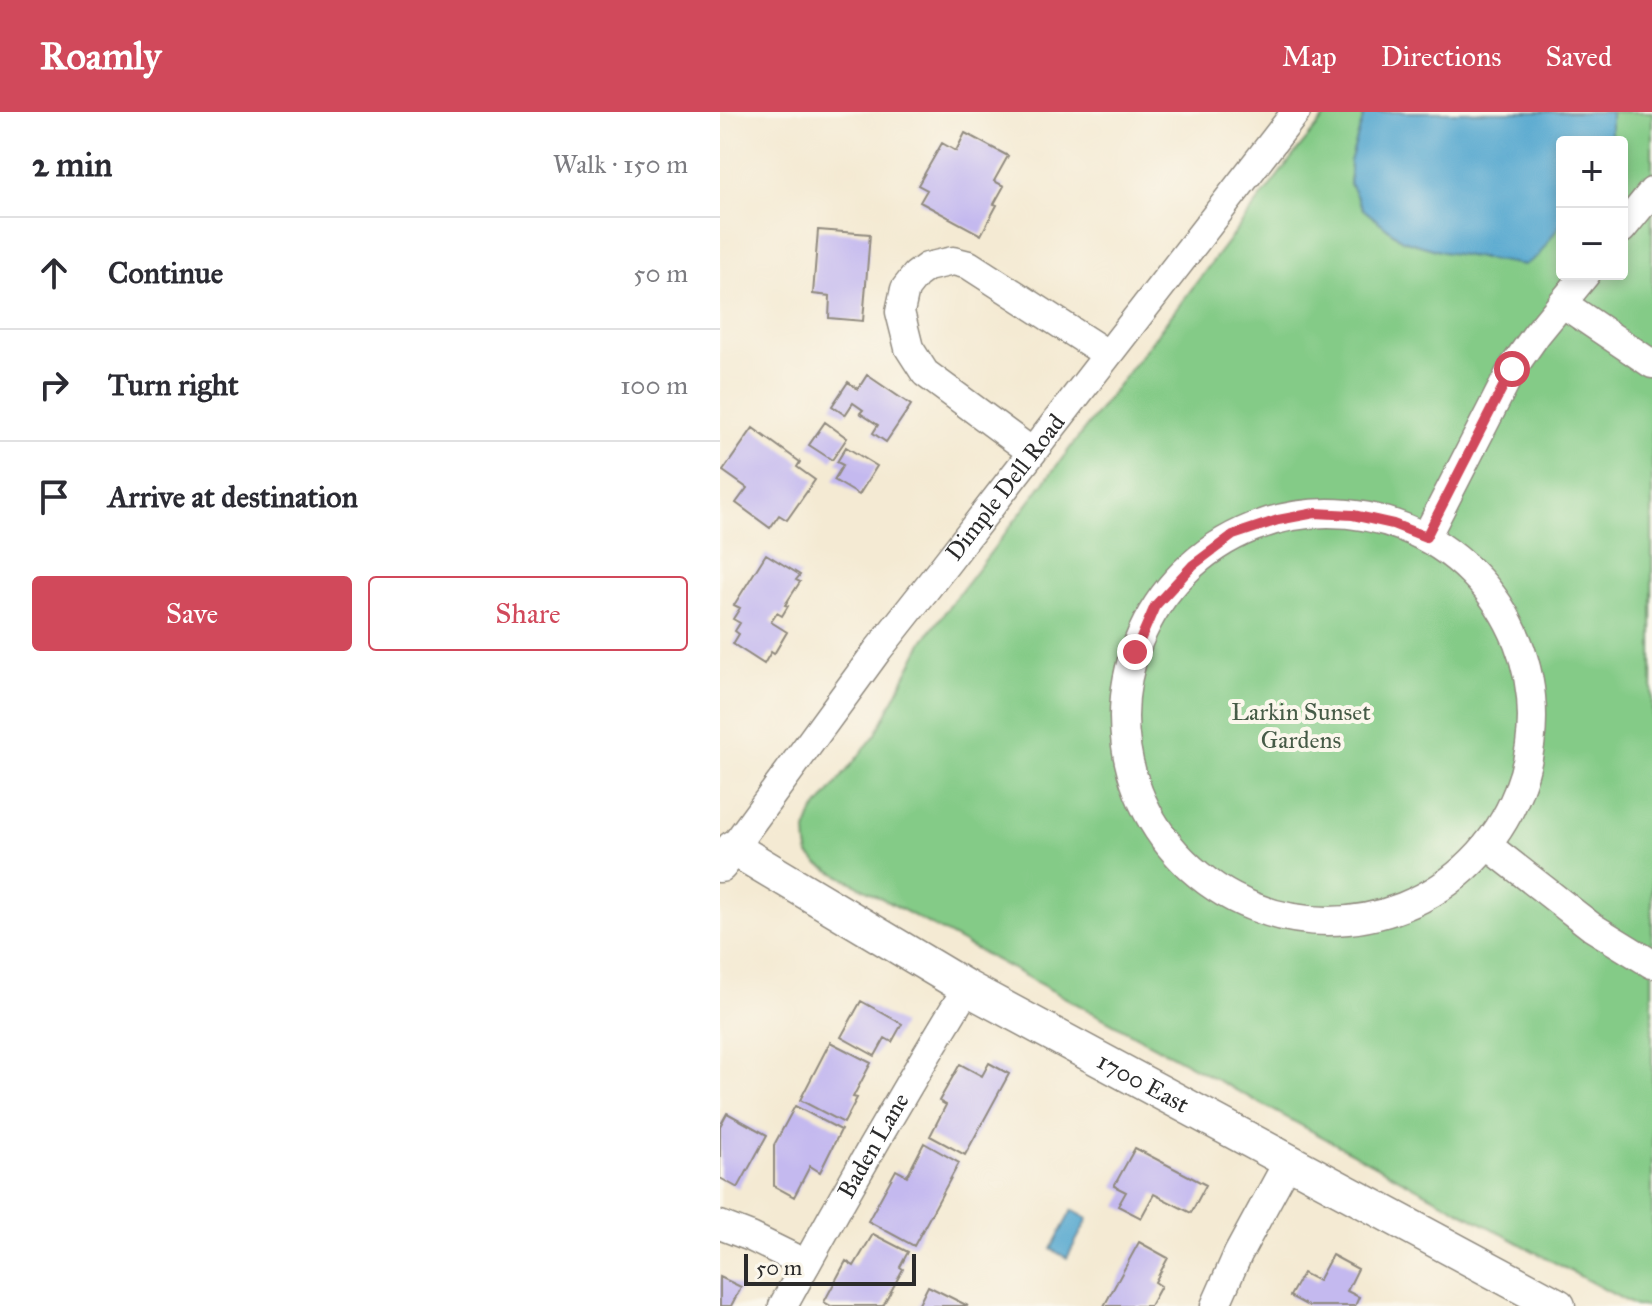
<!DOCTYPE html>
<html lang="en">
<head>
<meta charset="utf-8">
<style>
  :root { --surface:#fff; --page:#f2f2f3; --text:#2b2b33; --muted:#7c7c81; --line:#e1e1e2; --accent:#d1495b }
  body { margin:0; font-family:"IM FELL Great Primer",serif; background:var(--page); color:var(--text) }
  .controls { position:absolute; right:24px; top:24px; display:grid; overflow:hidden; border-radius:8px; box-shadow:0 4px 12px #0003 }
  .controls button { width:72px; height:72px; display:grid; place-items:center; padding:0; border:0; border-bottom:2px solid var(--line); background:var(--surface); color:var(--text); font:40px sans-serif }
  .scale { position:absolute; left:24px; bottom:20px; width:172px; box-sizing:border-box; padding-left:8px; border:4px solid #2b2b2b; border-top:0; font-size:22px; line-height:28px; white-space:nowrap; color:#2b2b2b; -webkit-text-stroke:6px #fbf7ec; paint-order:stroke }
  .stop { position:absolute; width:24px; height:24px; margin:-18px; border:6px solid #d1495b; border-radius:50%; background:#fff }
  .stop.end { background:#d1495b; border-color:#fff; box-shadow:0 2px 8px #0008 }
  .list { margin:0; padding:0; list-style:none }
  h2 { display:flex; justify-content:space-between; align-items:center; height:104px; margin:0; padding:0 32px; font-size:34px }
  h2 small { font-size:26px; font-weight:400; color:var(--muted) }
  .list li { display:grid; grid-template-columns:52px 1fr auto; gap:24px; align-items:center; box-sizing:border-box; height:112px; padding:0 32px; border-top:2px solid var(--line) }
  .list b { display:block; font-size:30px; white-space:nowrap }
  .list em { font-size:26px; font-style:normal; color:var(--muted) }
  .actions { display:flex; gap:16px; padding:24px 32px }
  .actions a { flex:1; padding:18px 0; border:2px solid var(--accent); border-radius:8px; text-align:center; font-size:28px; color:var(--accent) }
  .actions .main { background:var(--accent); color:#fff }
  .icon { flex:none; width:44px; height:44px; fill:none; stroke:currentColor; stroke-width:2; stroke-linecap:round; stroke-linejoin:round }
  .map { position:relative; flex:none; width:932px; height:1194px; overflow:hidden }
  header { display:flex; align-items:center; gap:48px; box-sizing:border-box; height:112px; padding:0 40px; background:var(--accent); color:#fff }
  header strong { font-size:38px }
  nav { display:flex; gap:44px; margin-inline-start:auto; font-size:28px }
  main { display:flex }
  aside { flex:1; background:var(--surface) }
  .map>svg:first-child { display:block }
  .green { fill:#84cb87; stroke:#587b59; stroke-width:2; fill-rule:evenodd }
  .water { fill:#54a7cf; stroke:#40697d; stroke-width:2 }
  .building { fill:#c4b9ef }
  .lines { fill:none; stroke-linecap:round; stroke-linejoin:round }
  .minor-casing { stroke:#908a7f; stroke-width:31 }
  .major-casing { stroke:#908a7f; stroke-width:37 }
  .minor { stroke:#fff; stroke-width:28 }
  .major { stroke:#fff; stroke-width:34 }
  .route { stroke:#d1495b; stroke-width:10 }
  .labels { text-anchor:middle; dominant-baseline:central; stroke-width:8; stroke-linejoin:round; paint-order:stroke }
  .street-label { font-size:24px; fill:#2b2b2b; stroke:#fbf7ec }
  .park-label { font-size:24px; fill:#465b47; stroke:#fbf7ec }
</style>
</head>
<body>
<header>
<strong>Roamly</strong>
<nav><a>Map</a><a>Directions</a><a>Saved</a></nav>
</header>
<main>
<aside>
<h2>2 min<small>Walk · 150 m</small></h2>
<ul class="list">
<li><svg class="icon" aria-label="ahead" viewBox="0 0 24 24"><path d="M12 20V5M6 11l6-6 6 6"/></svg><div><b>Continue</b></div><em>50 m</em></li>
<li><svg class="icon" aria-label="right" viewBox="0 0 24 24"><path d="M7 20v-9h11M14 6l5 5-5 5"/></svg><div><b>Turn right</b></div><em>100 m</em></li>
<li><svg class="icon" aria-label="arrive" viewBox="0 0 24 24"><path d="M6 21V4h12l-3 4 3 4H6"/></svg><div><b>Arrive at destination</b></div></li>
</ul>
<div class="actions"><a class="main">Save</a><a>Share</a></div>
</aside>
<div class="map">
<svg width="932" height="1194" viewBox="0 0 932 1194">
  <rect width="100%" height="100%" fill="#fbf7ec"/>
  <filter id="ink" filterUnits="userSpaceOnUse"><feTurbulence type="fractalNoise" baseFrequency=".0125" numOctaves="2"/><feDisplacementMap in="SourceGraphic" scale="16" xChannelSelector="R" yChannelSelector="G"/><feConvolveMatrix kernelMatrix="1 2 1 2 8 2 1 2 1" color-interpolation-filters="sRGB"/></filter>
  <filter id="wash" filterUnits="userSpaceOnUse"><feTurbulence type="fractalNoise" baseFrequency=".006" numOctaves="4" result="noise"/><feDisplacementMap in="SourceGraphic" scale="32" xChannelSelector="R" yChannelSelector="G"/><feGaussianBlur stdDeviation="1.8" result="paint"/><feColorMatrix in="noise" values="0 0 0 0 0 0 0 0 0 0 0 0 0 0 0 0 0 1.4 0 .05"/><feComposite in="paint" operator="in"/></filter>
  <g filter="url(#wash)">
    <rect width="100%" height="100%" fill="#f4ead3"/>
    <path class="green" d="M609,0H932V1194H915L98,752L89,743L87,734L86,719L93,701L156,622L203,529L573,44ZM842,30H902V162H842Z"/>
    <path class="water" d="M645,0H891V28L890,30H842V110L818,144L804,153L723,140L682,128L643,97L630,72V49Z
      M352,1098L368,1107L347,1146L331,1137Z"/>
    <g id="blocks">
      <path class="building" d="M245,21L288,44L274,69L284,74L274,92L277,93L261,123L200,90L207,78L198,73L222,31L236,39Z
        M98,118L150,122L143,209L109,206L110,184L93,182Z
        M147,263L191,293L166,330L153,321L158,313L140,301L143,298L133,291L125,303L112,294L128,270L138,277Z
        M105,310L127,326L112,348L89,333Z
        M33,316L80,350L77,355L95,368L67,408L59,403L50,416L16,391L27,376L3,359Z
        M126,335L157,354L139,383L114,368L123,353L117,350Z
        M46,442L80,463L76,468L80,470L65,493L68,494L62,504L57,501L51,510L67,520L54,542L51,540L44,552L13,532L19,522L15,519L20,511L13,507L20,496L14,493Z
        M141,889L182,912L172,930L165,926L155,944L121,925Z
        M110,930L151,951L133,985L137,986L124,1011L80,988Z
        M269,951L289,962L245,1043L210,1024L226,993L219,989L240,952L262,964Z
        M75,994L121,1018L100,1060L90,1054L74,1085L54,1074V1033Z
        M7,1001L47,1023L18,1076L0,1066V1014Z
        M204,1031L239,1051L194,1134L148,1109L176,1058L187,1064Z
        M415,1036L486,1073L471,1101L434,1082L421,1106L398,1094L406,1080L394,1074Z
        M153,1122L188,1140L180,1155L183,1157L163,1194H111L104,1190L126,1149L134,1154Z
        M419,1130L448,1146L435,1170L441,1174L430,1194H384Z
        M612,1143L638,1157L627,1179L639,1185L635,1194H588L570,1184L583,1161L598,1169Z
        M0,1165L21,1175L11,1194H0Z
        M208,1174L248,1194H198Z"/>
    </g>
  </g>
  <g filter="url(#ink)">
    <use href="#blocks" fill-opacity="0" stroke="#908a7f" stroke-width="2"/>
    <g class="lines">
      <g class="minor-casing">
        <g id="minor">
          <path d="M902,117L932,80"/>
          <path d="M842,191L932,252"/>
          <path d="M312,340L205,261L189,236L180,200L185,177L196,163L207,155L233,149L249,153L387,242"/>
          <circle cx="608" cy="605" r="204"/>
          <path d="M706,425L792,257L816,223L866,162"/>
          <path d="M767,733L872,815L932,852"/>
          <path id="s1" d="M13,736L157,539L225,453L576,0"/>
          <path d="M0,1113L31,1125L86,1152"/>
          <path id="s2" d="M63,1194C122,1086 183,980 247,876"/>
          <path d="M495,1194L518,1142L569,1048"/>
        </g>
      </g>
      <g class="major-casing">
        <g id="major">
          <path id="s3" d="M0,753L13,736L247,876L838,1194"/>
        </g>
      </g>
      <use href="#minor" class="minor"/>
      <use href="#major" class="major"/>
    </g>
  </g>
  <g class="lines" filter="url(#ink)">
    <path class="route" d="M415,540L435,494L473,453L513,423L558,408L595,401L633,403L673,412L706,425L792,257"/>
  </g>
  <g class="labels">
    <g class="street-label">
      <text stroke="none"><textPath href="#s1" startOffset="452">Dimple Dell Road</textPath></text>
      <text stroke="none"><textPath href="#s3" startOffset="494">1700 East</textPath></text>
      <text stroke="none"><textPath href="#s2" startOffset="184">Baden Lane</textPath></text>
    </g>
    <g class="park-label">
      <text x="581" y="600">Larkin Sunset<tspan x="581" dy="28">Gardens</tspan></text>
    </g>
  </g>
</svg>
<div class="controls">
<button>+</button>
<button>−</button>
</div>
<div class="scale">50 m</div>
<div class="stop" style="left:792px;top:257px"></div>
<div class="stop end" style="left:415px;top:540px"></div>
</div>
</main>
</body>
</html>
